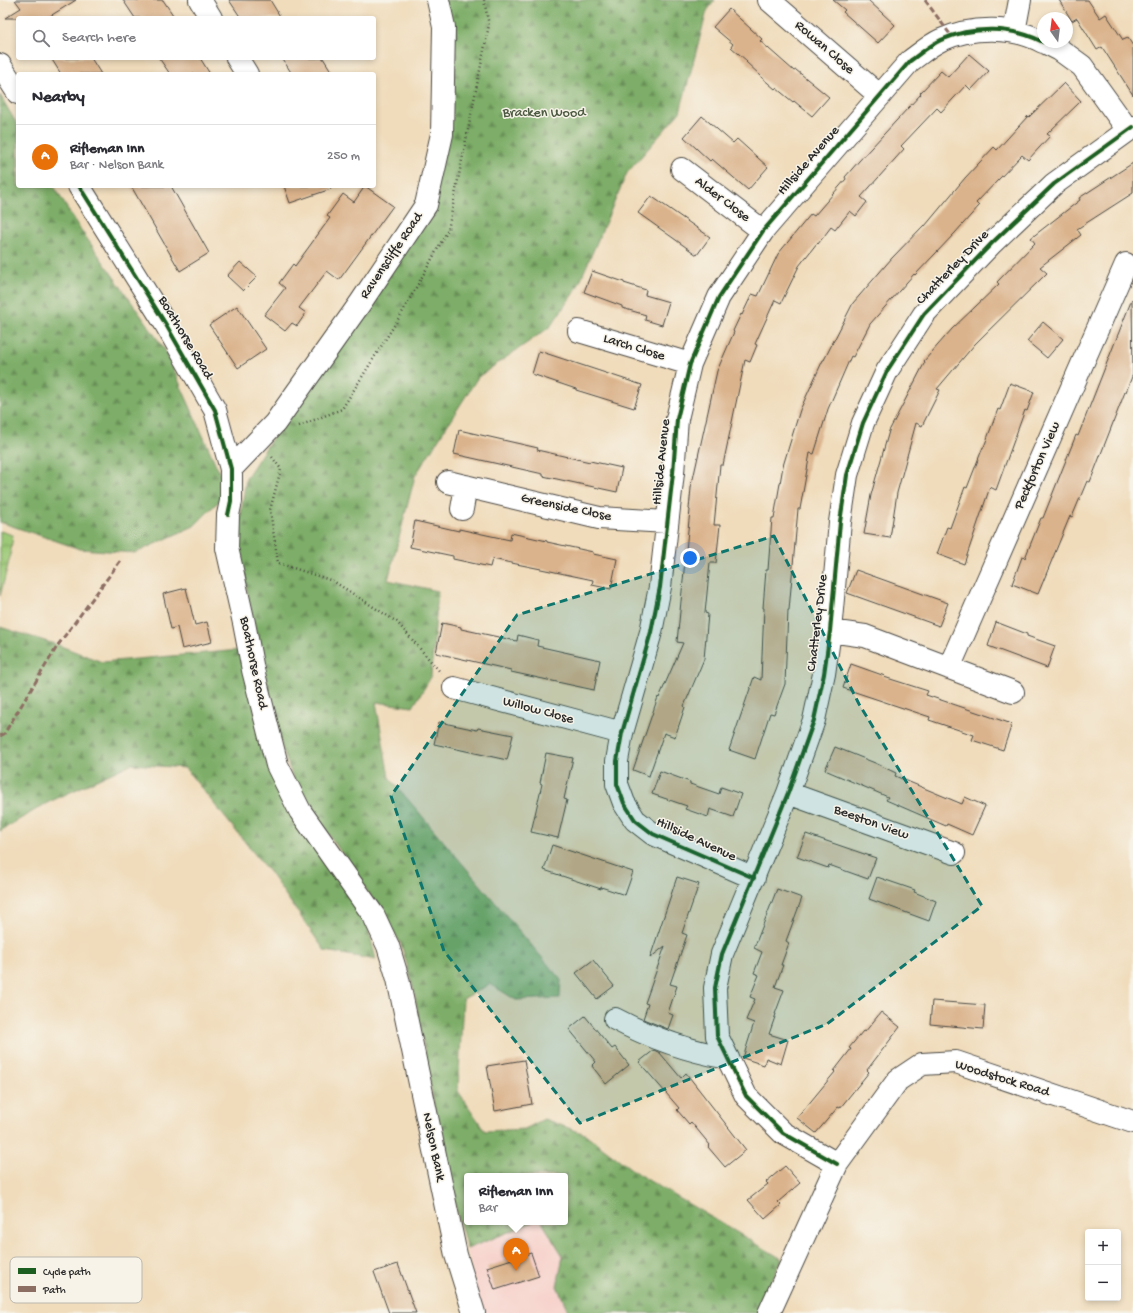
<!DOCTYPE html>
<html lang="en">
<head>
<meta charset="utf-8">
<style>
  :root { --surface:#fff; --page:#f7f7f7; --text:#2b2b33; --muted:#7c7c81; --line:#e1e1e2; --accent:#111827 }
  body { margin:0; font-family:"Gochi Hand",sans-serif; background:var(--page); color:var(--text) }
  .controls { position:absolute; right:12px; bottom:12px; display:grid; overflow:hidden; border-radius:4px; box-shadow:0 2px 6px #0003 }
  .controls button { width:36px; height:36px; display:grid; place-items:center; padding:0; border:0; border-bottom:1px solid var(--line); background:var(--surface); color:var(--text); font:20px sans-serif }
  .compass { position:absolute; left:1037px; top:12px; width:36px; height:36px; border-radius:50%; background:var(--surface); box-shadow:0 2px 6px #0003; rotate:346deg }
  .you { position:absolute; left:690px; top:558px; width:14px; height:14px; margin:-10px; border:3px solid #fff; border-radius:50%; background:#1a73e8; box-shadow:0 0 0 6px #1a73e833 }
  .badge { display:grid; place-items:center; width:26px; height:26px; border-radius:50%; background:var(--accent); color:#fff; font-size:13px; font-weight:700 }
  .pin { position:absolute; translate:-50% -33px; filter:drop-shadow(0 1px 2px #0008) }
  .pin::after { content:''; position:absolute; top:21px; width:14px; height:12px; background:inherit; clip-path:polygon(0 0,100% 0,50% 100%) }
  .popup { position:absolute; left:464px; top:1173px; width:104px; height:52px; box-sizing:border-box; display:grid; place-content:center; border-radius:4px; background:var(--surface); filter:drop-shadow(0 1px 3px #0005); font-size:13px; white-space:nowrap; color:var(--muted) }
  .popup b { font-size:15px; color:var(--text) }
  .popup::after { content:''; position:absolute; left:50%; top:100%; margin-left:-8px; border:8px solid transparent; border-top-color:var(--surface) }
  .list { margin:0; padding:0; list-style:none }
  h2 { display:flex; justify-content:space-between; align-items:center; height:52px; margin:0; padding:0 16px; font-size:17px }
  h2 small { font-size:13px; font-weight:400; color:var(--muted) }
  .list li { display:grid; grid-template-columns:26px 1fr auto; gap:12px; align-items:center; box-sizing:border-box; height:64px; padding:0 16px; border-top:1px solid var(--line) }
  .list b { display:block; font-size:15px; white-space:nowrap }
  .list p { margin:0; font-size:13px; white-space:nowrap; color:var(--muted) }
  .list em { font-size:13px; font-style:normal; color:var(--muted) }
  .icon { flex:none; width:22px; height:22px; fill:none; stroke:currentColor; stroke-width:2; stroke-linecap:round; stroke-linejoin:round }
  .map { position:relative; flex:none; width:1133px; height:1313px; overflow:hidden }
  .search { position:absolute; background:var(--surface); box-shadow:0 2px 6px #0003; left:16px; top:16px; width:360px; height:44px; display:flex; align-items:center; gap:10px; box-sizing:border-box; padding:0 14px; border-radius:4px; color:var(--muted); font-size:15px }
  .panel { position:absolute; background:var(--surface); box-shadow:0 2px 6px #0003; left:16px; top:72px; width:360px; height:116px; border-radius:4px }
  .map>svg:first-child { display:block }
  .built { fill:#f7d0ca }
  .grass { fill:url(#grass-tufts); stroke:#647a51 }
  .forest { fill:url(#forest-firs); stroke:#546c4a }
  .building { fill:#dab28b }
  .lines { fill:none; stroke-linecap:round; stroke-linejoin:round }
  .minor-casing { stroke:#494641; stroke-width:24 }
  .path { stroke:#494641; stroke-width:2.5; stroke-dasharray:1 3; stroke-linecap:butt }
  .minor { stroke:#fff; stroke-width:22 }
  .quiet { stroke:#8d6e63; stroke-width:3; stroke-dasharray:6 3; stroke-linecap:butt }
  .cycleway-casing { stroke:#f7f3e8; stroke-width:6 }
  .cycleway { stroke:#1b5e20; stroke-width:4 }
  .marked { fill:#0f766e; fill-opacity:0.2; stroke:#0f766e; stroke-width:3; stroke-dasharray:8 5; stroke-linejoin:round }
  .labels { text-anchor:middle; dominant-baseline:central; stroke-width:3; stroke-linejoin:round; paint-order:stroke }
  .street-label { font-size:14px; fill:#2b2b2b; stroke:#f7f3e8 }
  .park-label { font-size:14px; fill:#4d5a42; stroke:#f7f3e8 }
  .key { fill:#f7f3e8; stroke:#bab7af; stroke-width:1 }
  .key-label { font-size:11px; fill:#2b2b2b }
</style>
</head>
<body>
<div class="map">
<svg width="1133" height="1313" viewBox="0 0 1133 1313">
  <defs>
    <pattern id="grass-tufts" width="24" height="20" patternUnits="userSpaceOnUse"><rect width="24" height="20" fill="#9cc977"/><path d="M3 7l-1-3M5 7V3M7 7l1-3M15 17l-1-3M17 17v-4M19 17l1-3" fill="none" stroke="#7fa362"/></pattern>
    <pattern id="forest-firs" width="22" height="20" patternUnits="userSpaceOnUse"><rect width="22" height="20" fill="#7dad68"/><path d="M5 1l3.5 6h-7zM16 11l3.5 6h-7z" fill="#678d56"/></pattern>
  </defs>
  <rect width="100%" height="100%" fill="#f7f3e8"/>
  <filter id="ink" filterUnits="userSpaceOnUse"><feTurbulence type="fractalNoise" baseFrequency=".025" numOctaves="2"/><feDisplacementMap in="SourceGraphic" scale="8" xChannelSelector="R" yChannelSelector="G"/><feConvolveMatrix kernelMatrix="1 2 1 2 8 2 1 2 1" color-interpolation-filters="sRGB"/></filter>
  <filter id="wash" filterUnits="userSpaceOnUse"><feTurbulence type="fractalNoise" baseFrequency=".012" numOctaves="4" result="noise"/><feDisplacementMap in="SourceGraphic" scale="16" xChannelSelector="R" yChannelSelector="G"/><feGaussianBlur stdDeviation="0.9" result="paint"/><feColorMatrix in="noise" values="0 0 0 0 0 0 0 0 0 0 0 0 0 0 0 0 0 1.4 0 .05"/><feComposite in="paint" operator="in"/></filter>
  <g filter="url(#wash)">
    <rect width="100%" height="100%" fill="#f0dcbb"/>
    <path class="built" d="M533,1222H542L563,1257L557,1286L569,1313H481L467,1249Z"/>
    <path class="grass" d="M0,531L13,535L10,557L0,596Z"/>
    <path class="forest" d="M438,0H715L707,11L680,112L627,173L577,288L550,327L478,377L415,476L388,580L438,591L431,677L413,707L376,702L389,777L561,980L560,998L516,1000L490,984L463,999L458,1091L485,1131L525,1129L544,1119L585,1134L638,1174L782,1259L756,1313H569L557,1286L563,1256L542,1222H565V1176H467V1222H533L467,1249L445,1168L414,990L401,944L380,910L296,786L282,748L260,653L237,543L246,478L265,449L434,207Z
      M0,95L18,126V186H54L74,220L165,350L228,492L194,526L135,553L80,549L0,522Z
      M0,627L58,645L102,662L240,650L269,768L366,919L376,960L325,951L270,873L185,768L131,764L47,803L0,831Z"/>
    <g id="blocks">
      <path class="building" d="M15,0H76L47,18H5L21,8Z
        M123,0H163L175,18H135Z
        M229,0H270L281,18H241Z
        M833,0H868L895,25L878,43L843,12L845,10Z
        M1059,0H1088L1100,18L1106,14L1123,40L1128,38L1133,46V95L1102,47L1097,50L1077,18L1072,21Z
        M729,9L762,39L760,41L794,71L796,70L829,97L812,116L794,101L793,102L776,88L775,89L761,77V76L746,62L747,61L731,47L733,44L713,27Z
        M969,54L989,71L971,90L966,85L941,112L937,108L901,146L904,149L861,197L867,202L856,216L850,211L835,230L831,227L818,244L817,243L799,266L781,303L775,300L755,344L757,345L750,362L745,360L723,465H720L714,525H720L716,563H710L705,613L708,614L704,659L684,706L685,707L675,737L664,733L649,776L633,770L658,697L659,698L683,643L677,642L690,510L689,509L692,478L693,479L717,371L734,332L733,331L741,314L742,315L752,294L758,296L778,254L811,214L814,216L846,179L845,177L859,161L921,94L920,93L941,71L948,77Z
        M51,58H91L101,74H61Z
        M159,58H200L210,74H170Z
        M282,58H323L333,74H292Z
        M1064,83L1081,101L1047,134L1050,136L1028,160L1022,155L976,203L979,206L955,233L915,275L914,274L870,324L853,357L851,356L828,409L814,454L810,453L800,509H798L789,610H788L785,684L774,714L770,713L755,759L729,750L754,677L761,680L764,608H763L766,570H768L772,518H774L783,466L800,410L823,360H824L853,303L892,258L924,225L925,226L965,178L994,147L997,150L1028,116L1029,117Z
        M702,116L733,143L737,139L768,167L748,190L712,159L710,161L684,137Z
        M1133,163V193L1077,229L1081,235L1040,267L1047,273L975,344L937,389L940,390L922,426L916,423L897,493L890,538L864,534L871,495L889,431L925,362L924,361L952,329L999,284L997,282L1035,243L1031,238L1080,200L1079,198Z
        M131,186H171L209,253L180,271Z
        M284,186H331V189L290,203Z
        M365,186L393,206L339,280L327,271L299,308L306,313L297,326L292,323L285,331L264,315L285,288L279,283L293,264L295,266L330,218L327,216L343,194L354,202Z
        M651,196L710,237L697,255L638,213Z
        M240,262L257,277L243,291L227,276Z
        M592,271L624,282V283L646,290L645,295L669,302L662,325L645,320L646,315L622,308V306L584,292Z
        M1132,299L1133,374L1126,392H1125L1090,482L1087,481L1072,517L1070,516L1038,594L1012,584L1022,557L1025,558L1041,518H1043L1076,435L1078,436Z
        M237,306L266,349L238,368L209,325Z
        M1043,322L1063,339L1047,358L1027,341Z
        M539,351L642,385L634,408L576,390V389L532,374Z
        M1010,383L1034,392L1027,411L1025,410L996,490L990,487L964,564L937,554L947,527L950,528L965,487L967,488L983,447H984L998,409L1000,410Z
        M459,430L538,448L537,450L590,462V461L622,468L617,492L543,476V474L454,454Z
        M415,521L459,531V529L510,540L511,533L547,541V542L593,552V554L617,559L611,589L592,585L593,580L541,569L492,559L490,567L453,559V556L410,547Z
        M856,570L948,603L939,626L847,593Z
        M186,588L195,625L207,622L212,642L182,649L177,627L171,629L163,594Z
        M996,622L1027,634V636L1055,646L1047,668L988,646Z
        M442,623L461,627V629L517,641L518,635L538,640L537,646L600,660L594,690L511,672V670L436,653Z
        M851,664L885,676L884,677L928,691L926,695L1012,724L1003,750L972,740L974,735L929,720L930,717L843,688Z
        M439,722L477,730L478,728L513,735L507,760L434,744Z
        M835,747L875,763L896,773L895,776L962,804L965,797L985,806L972,835L947,824L946,826L886,800L888,797L825,770Z
        M546,753L573,758L564,799L567,800L558,838L531,832L542,784L540,783Z
        M660,771L690,782V784L719,794L721,787L741,794L733,817L710,809L708,817L685,809L687,806L652,794Z
        M806,834L876,858L868,879L829,865L828,868L797,857Z
        M552,845L633,872L625,895L601,887V889L544,870Z
        M677,877L699,884L682,933L687,935L670,984L677,986L668,1013L673,1015L668,1029L643,1019L648,1004L645,1003L665,946L650,958Z
        M877,877L915,890L914,892L936,901L929,921L869,899Z
        M777,889L802,898L786,941L789,943L781,965H783L775,987L784,990L775,1014H776L769,1034L788,1040L781,1064L766,1058L764,1065L743,1058L754,1023L746,1020L755,999L750,997L759,975L754,973L762,952L754,948Z
        M593,960L614,986L597,999L576,973Z
        M932,1001L985,1005L983,1029L930,1024Z
        M881,1012L900,1027L867,1070L869,1072L840,1108L838,1107L816,1133L797,1118L835,1072L834,1071L851,1049L849,1048L863,1031L865,1032Z
        M585,1016L612,1049L615,1047L629,1065L606,1084L592,1066L596,1062L569,1029Z
        M654,1050L660,1053L681,1078L686,1073L746,1150L725,1167L708,1147L710,1145L691,1122L689,1124L677,1110L679,1108L639,1062Z
        M524,1060L532,1104L495,1111L487,1066Z
        M785,1166L800,1183L778,1202L781,1205L765,1219L748,1200L768,1184L766,1182Z
        M531,1253L539,1276L495,1290L487,1267Z
        M398,1264L416,1313H389L374,1272Z"/>
    </g>
  </g>
  <g filter="url(#ink)">
    <use href="#blocks" fill-opacity="0" stroke="#494641" stroke-width="1"/>
    <g class="lines">
      <g class="minor-casing">
        <path id="minor" d="M200,0L211,18
          M769,0L880,96
          M1014,32L1020,0
          M1044,42L1060,50L1082,66L1128,130
          M237,58L247,74
          M0,65L18,93
          M682,169L763,231
          M79,186L165,323L215,410L231,469V501L228,515L227,548L244,623L253,670L277,765L300,811L374,916L388,946L398,979L456,1255L474,1313
          M579,331L690,364
          M231,469L275,423L361,302L426,205L442,134L444,27L438,0
          M448,482L599,518L667,522
          M462,509L466,486
          M830,631L865,636L1013,692
          M949,668L1126,264
          M454,688L622,733
          M788,793L954,853
          M754,878L653,834L635,820L624,803L617,784V761L622,733L651,632L660,587L673,473L677,419L690,364L719,297L763,231L910,61C920,54 930,45 941,40C972,26 1013,26 1043,42
          M615,1019C651,1038 688,1051 728,1058
          M837,1164L783,1133L746,1096L717,1036L715,988L722,954L788,793L814,720L824,674L830,631L840,522L847,475L863,423L887,371L924,314L992,243L1054,184L1133,127
          M769,1313L837,1164L898,1080L922,1064L956,1062L1133,1122"/>
      </g>
      <path class="path" d="M299,426L342,409L402,313L448,230L489,25L484,0
        M272,457L281,469L270,510L278,563L333,581L397,622L441,673"/>
      <use href="#minor" class="minor"/>
      <path class="quiet" d="M925,0L952,37
        M0,736L4,734L58,645L121,560"/>
      <g class="cycleway-casing">
        <path id="cycleway" d="M79,186L165,323L215,410L231,469V501L228,515
          M754,878L653,834L635,820L624,803L617,784V761L622,733L651,632L660,587L673,473L677,419L690,364L719,297L763,231L910,61C920,54 930,45 941,40C972,26 1013,26 1043,42
          M837,1164L783,1133L746,1096L717,1036L715,988L722,954L788,793L814,720L824,674L830,631L840,522L847,475L863,423L887,371L924,314L992,243L1054,184L1133,127"/>
      </g>
      <use href="#cycleway" class="cycleway"/>
    </g>
  </g>
  <path class="marked" d="M774,536L859,704L982,906L827,1024L580,1123L444,951L391,796L517,615Z"/>
  <g class="labels">
    <g class="street-label">
      <text transform="translate(824 48) rotate(41)">Rowan Close</text>
      <text transform="translate(809 161) rotate(-49)">Hillside Avenue</text>
      <text transform="translate(722 200) rotate(37)">Alder Close</text>
      <text transform="translate(392 256) rotate(-56)">Ravenscliffe Road</text>
      <text transform="translate(953 268) rotate(-46)">Chatterley Drive</text>
      <text transform="translate(185 338) rotate(59)">Boathorse Road</text>
      <text transform="translate(634 348) rotate(17)">Larch Close</text>
      <text transform="translate(662 462) rotate(-84)">Hillside Avenue</text>
      <text transform="translate(1038 466) rotate(-66)">Peckforton View</text>
      <text transform="translate(566 508) rotate(12)">Greenside Close</text>
      <text transform="translate(818 623) rotate(-83)">Chatterley Drive</text>
      <text transform="translate(253 663) rotate(78)">Boathorse Road</text>
      <text transform="translate(538 711) rotate(15)">Willow Close</text>
      <text transform="translate(871 823) rotate(20)">Beeston View</text>
      <text transform="translate(696 840) rotate(25)">Hillside Avenue</text>
      <text transform="translate(1002 1079) rotate(17)">Woodstock Road</text>
      <text transform="translate(433 1147) rotate(78)">Nelson Bank</text>
    </g>
    <g class="park-label">
      <text x="544" y="113">Bracken Wood</text>
    </g>
  </g>
  <rect x="10" y="1257" width="132" height="46" rx="6" class="key"/>
  <rect x="18" y="1268" width="18" height="6" fill="#1b5e20"/>
  <rect x="18" y="1286" width="18" height="6" fill="#8d6e63"/>
  <g class="key-label">
    <text x="43" y="1275">Cycle path</text>
    <text x="43" y="1293">Path</text>
  </g>
</svg>
<div class="controls">
<button>+</button>
<button>−</button>
</div>
<svg class="compass" viewBox="-18 -18 36 36"><path d="M0-13l5 13h-10z" fill="#e53935"/><path d="M0 13l5-13h-10z" fill="#7c7c81"/></svg>
<div class="you"></div>
<div class="pin badge" style="left:516px;top:1271px;background:#e8710a">A</div>
<div class="popup"><b>Rifleman Inn</b>Bar</div>
<div class="search"><svg class="icon" aria-label="search" viewBox="0 0 24 24"><circle cx="10" cy="10" r="6"/><path d="M15 15l6 6"/></svg>Search here</div>
<section class="panel">
<h2>Nearby<small></small></h2>
<ul class="list">
<li><span class="badge" style="background:#e8710a">A</span><div><b>Rifleman Inn</b><p>Bar · Nelson Bank</p></div><em>250 m</em></li>
</ul>
</section>
</div>
</body>
</html>
